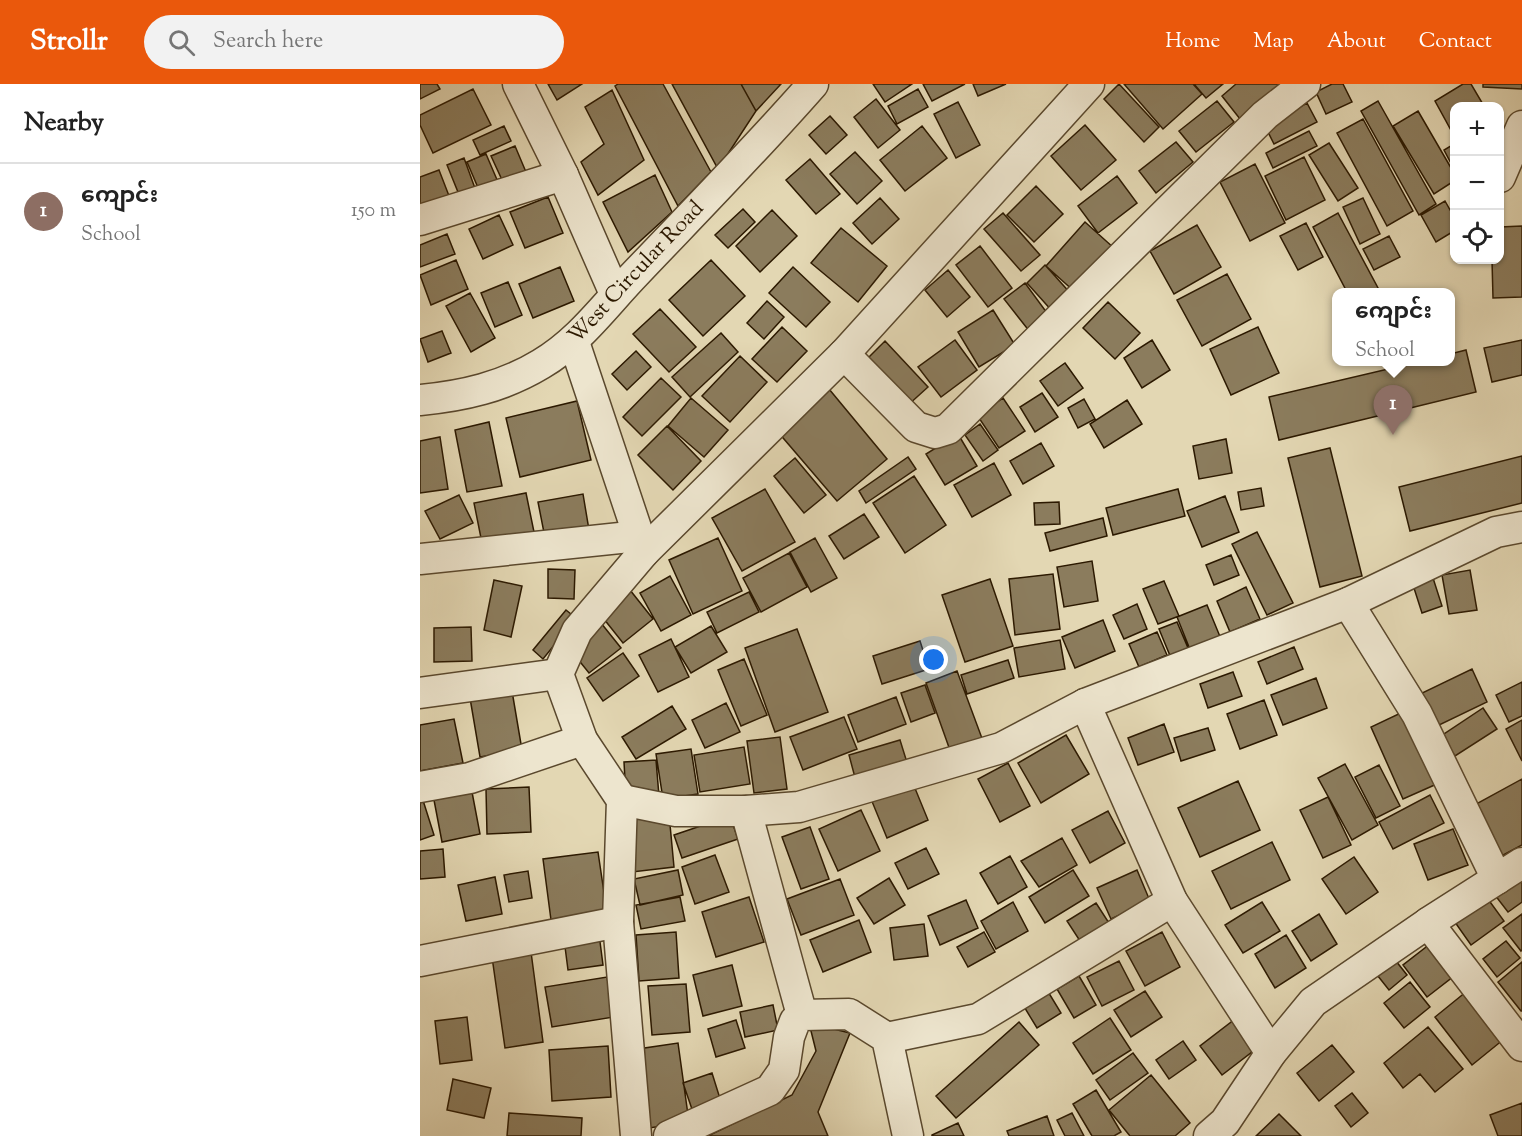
<!DOCTYPE html>
<html lang="en">
<head>
<meta charset="utf-8">
<style>
  :root { --surface:#fff; --page:#f2f2f2; --text:#222; --muted:#767676; --line:#e0e0e0; --accent:#ea580c }
  body { margin:0; font-family:"Sorts Mill Goudy","Noto Sans Myanmar",serif; background:var(--page); color:var(--text) }
  .controls { position:absolute; right:18px; top:18px; display:grid; overflow:hidden; border-radius:12px; box-shadow:0 2px 4px #0004 }
  .controls button { width:54px; height:54px; display:grid; place-items:center; padding:0; border:0; border-bottom:2px solid var(--line); background:var(--surface); color:var(--text); font:30px sans-serif }
  .you { position:absolute; left:514px; top:576px; width:21px; height:21px; margin:-15px; border:4px solid #fff; border-radius:50%; background:#1a73e8; box-shadow:0 0 0 9px #1a73e833 }
  .badge { display:grid; place-items:center; width:39px; height:39px; border-radius:50%; background:var(--accent); color:#fff; font-size:20px; font-weight:700 }
  .pin { position:absolute; translate:-50% -50px; filter:drop-shadow(0 2px 3px #0008) }
  .pin::after { content:''; position:absolute; top:32px; width:21px; height:18px; background:inherit; clip-path:polygon(0 0,100% 0,50% 100%) }
  .popup { position:absolute; left:912px; top:204px; width:123px; height:78px; box-sizing:border-box; display:grid; place-content:center; border-radius:12px; background:var(--surface); filter:drop-shadow(0 2px 4px #0005); font-size:20px; white-space:nowrap; color:var(--muted) }
  .popup b { font-size:22px; color:var(--text) }
  .popup::after { content:''; position:absolute; left:50%; top:100%; margin-left:-12px; border:12px solid transparent; border-top-color:var(--surface) }
  .list { margin:0; padding:0; list-style:none }
  h2 { display:flex; justify-content:space-between; align-items:center; height:78px; margin:0; padding:0 24px; font-size:26px }
  h2 small { font-size:20px; font-weight:400; color:var(--muted) }
  .list li { display:grid; grid-template-columns:39px 1fr auto; gap:18px; align-items:center; box-sizing:border-box; height:96px; padding:0 24px; border-top:2px solid var(--line) }
  .list b { display:block; font-size:22px; white-space:nowrap }
  .list p { margin:0; font-size:20px; white-space:nowrap; color:var(--muted) }
  .list em { font-size:20px; font-style:normal; color:var(--muted) }
  .icon { flex:none; width:33px; height:33px; fill:none; stroke:currentColor; stroke-width:2; stroke-linecap:round; stroke-linejoin:round }
  .map { position:relative; flex:none; width:1102px; height:1052px; overflow:hidden }
  header { display:flex; align-items:center; gap:36px; box-sizing:border-box; height:84px; padding:0 30px; background:var(--accent); color:#fff }
  header strong { font-size:28px }
  nav { display:flex; gap:33px; margin-inline-start:auto; font-size:21px }
  .search { width:420px; height:54px; background:var(--page); display:flex; align-items:center; gap:15px; box-sizing:border-box; padding:0 21px; border-radius:33px; color:var(--muted); font-size:22px }
  main { display:flex }
  aside { flex:1; background:var(--surface) }
  .map>svg:first-child { display:block }
  .building { fill:#8b7c5d; stroke:#2c1900; stroke-width:1.5 }
  .lines { fill:none; stroke-linecap:round; stroke-linejoin:round }
  .minor-casing { stroke:#5a482d; stroke-width:33 }
  .minor { stroke:#ede5ce; stroke-width:30 }
  .labels { text-anchor:middle; dominant-baseline:central; stroke-width:6; stroke-linejoin:round; paint-order:stroke }
  .street-label { font-size:22px; fill:#2c1900; stroke:#ede5ce }
</style>
</head>
<body>
<header>
<strong>Strollr</strong>
<div class="search"><svg class="icon" aria-label="search" viewBox="0 0 24 24"><circle cx="10" cy="10" r="6"/><path d="M15 15l6 6"/></svg>Search here</div>
<nav><a>Home</a><a>Map</a><a>About</a><a>Contact</a></nav>
</header>
<main>
<aside>
<h2>Nearby<small></small></h2>
<ul class="list">
<li><span class="badge" style="background:#8d6e63">1</span><div><b>ကျောင်း</b><p>School</p></div><em>150 m</em></li>
</ul>
</aside>
<div class="map">
<svg width="1102" height="1052" viewBox="0 0 1102 1052">
  <rect width="100%" height="100%" fill="#e3d7b3"/>
  <filter id="stains"><feTurbulence type="fractalNoise" baseFrequency=".00333" numOctaves="4"/><feColorMatrix values="0 0 0 0 .2 0 0 0 0 .09 0 0 0 0 .02 0 0 0 .5 -.17"/></filter>
  <radialGradient id="worn" r=".72"><stop offset=".6" stop-color="#630" stop-opacity="0"/><stop offset="1" stop-color="#630" stop-opacity=".3"/></radialGradient>
  <path class="building" d="M0,0H17L20,5L0,15Z
    M128,0H162L137,16Z
    M198,0H243L291,88L258,122L195,2Z
    M252,0H321L336,27L298,85Z
    M321,0H361L336,27Z
    M453,0H492L465,18Z
    M503,0H545L512,17Z
    M553,0H586L558,12Z
    M699,0L739,43L724,58L684,15Z
    M704,0H773L782,10L743,45Z
    M774,0H803L786,14Z
    M816,0H863L820,35L802,12Z
    M912,0H923L932,18L906,30L896,8Z
    M1043,0H1051L1064,22H1034V46L1032,48L1015,17Z
    M1063,0H1102V5L1063,3Z
    M53,5L71,41L13,69L0,41V31Z
    M498,5L508,23L477,40L468,22Z
    M192,6L224,76L178,111L161,78L184,60L165,23Z
    M456,15L480,46L458,64L434,33Z
    M797,17L814,38L776,68L759,47Z
    M958,17L1016,120L999,131L941,27Z
    M538,18L560,61L536,74L514,30Z
    M887,19L897,38L854,60L845,42Z
    M998,27L1034,89V97L1014,110L973,42Z
    M410,32L427,51L406,70L389,51Z
    M943,35L993,127L967,142L917,49Z
    M665,41L696,76L661,106L631,72Z
    M84,42L91,57L60,71L53,56Z
    M502,42L527,74L485,107L460,76Z
    M889,47L897,62L853,84L846,69Z
    M756,58L773,78L736,109L719,87Z
    M909,59L938,104L918,117L889,71Z
    M1034,60V85L1024,66Z
    M95,62L106,88L83,98L71,72Z
    M435,68L462,97L437,120L410,90Z
    M66,70L78,98L59,106L47,78Z
    M884,73L905,116L866,136L845,92Z
    M44,74L56,107L40,113L27,81Z
    M390,75L420,110L396,130L366,96Z
    M835,80L865,139L830,157L800,98Z
    M19,86L31,117L0,128V93Z
    M235,91L252,128L208,168L183,118Z
    M697,92L717,119L678,149L658,122Z
    M616,102L643,130L614,158L587,131Z
    M128,113L143,149L105,164L90,128Z
    M460,114L479,135L452,160L433,139Z
    M943,114L960,150L940,160L923,123Z
    M1025,117L1034,133V147L1016,158L1001,131Z
    M323,125L335,138L308,164L295,151Z
    M352,126L377,152L340,188L316,162Z
    M583,129L620,171L601,187L564,145Z
    M918,129L958,204L950,208H927L893,143Z
    M79,131L93,161L63,175L49,145Z
    M665,138L695,165L656,209L626,182Z
    M886,139L903,173L878,186L860,152Z
    M777,141L801,183L754,210L730,167Z
    M1102,142V213L1073,214L1072,176H1080V143Z
    M421,144L467,182L438,218L391,179Z
    M27,150L35,170L0,183V161Z
    M969,152L980,173L954,186L943,165Z
    M560,162L592,204L568,223L536,181Z
    M36,176L48,205L11,221L0,191Z
    M291,176L325,212L283,252L249,216Z
    M625,181L652,211L633,228L607,199Z
    M140,183L154,217L113,234L99,200Z
    M373,183L410,218L386,243L349,209Z
    M528,186L550,213L527,233L505,206Z
    M807,190L831,235L782,262L757,216Z
    M88,198L102,231L75,243L61,209Z
    M605,199L630,233L610,248L584,215Z
    M50,209L75,254L51,268L26,222Z
    M347,217L364,233L344,255L327,239Z
    M688,218L720,249L695,275L663,244Z
    M240,225L276,263L249,288L213,250Z
    M573,226L595,261L559,283L538,248Z
    M362,243L387,267L357,298L332,275Z
    M838,243L859,289L811,311L790,265Z
    M22,247L31,269L8,278L0,255Z
    M301,249L318,268L270,313L252,293Z
    M535,256L557,286L521,313L498,283Z
    M732,256L750,286L722,304L704,274Z
    M1102,256V291L1072,298L1064,264Z
    M465,257L508,303L487,322L445,277Z
    M1046,266L1056,308L859,356L849,313L998,278H1030V270Z
    M216,267L231,283L207,306L192,290Z
    M320,272L347,298L310,338L282,312Z
    M645,279L663,304L638,322L620,297Z
    M241,294L261,313L222,352L203,333Z
    M409,305L467,375L417,417L358,348Z
    M622,309L638,333L615,348L600,323Z
    M271,314L308,346L284,373L248,342Z
    M583,314L605,347L579,364L557,331Z
    M664,315L675,335L658,344L648,324Z
    M707,316L722,340L684,364L670,340Z
    M157,317L171,376L100,393L86,334Z
    M69,338L82,402L47,408L35,346Z
    M560,340L578,366L563,377L545,351Z
    M247,342L281,377L253,406L218,371Z
    M538,350L557,382L525,401L506,370Z
    M20,353L28,405L0,409V357Z
    M806,355L812,389L779,395L773,362Z
    M621,359L634,382L603,400L590,377Z
    M910,364L942,492L900,503L868,374Z
    M1102,372V419L990,447L979,403Z
    M488,373L496,385L446,419L439,407Z
    M375,374L406,411L384,429L354,392Z
    M574,379L591,411L552,433L534,401Z
    M494,392L526,441L485,469L453,419Z
    M841,404L844,422L821,426L818,408Z
    M345,405L375,458L322,487L292,434Z
    M758,405L765,432L693,451L686,424Z
    M106,409L114,448L62,459L54,419Z
    M163,410L170,452L126,459L118,418Z
    M39,411L53,439L20,455L5,427Z
    M805,412L819,448L782,463L767,427Z
    M639,418L640,440L615,441L614,419Z
    M444,430L459,453L424,475L409,452Z
    M683,434L687,452L630,467L625,449Z
    M837,448L873,519L847,531L812,460Z
    M298,454L322,507L273,530L249,476Z
    M395,454L417,494L391,508L370,468Z
    M369,469L387,503L341,528L323,494Z
    M811,471L819,491L794,501L786,481Z
    M672,477L678,517L644,523L637,483Z
    M128,485L155,486L154,515L128,514Z
    M1050,486L1057,526L1029,530L1022,491Z
    M633,490L640,545L595,551L589,495Z
    M250,492L271,531L241,547L220,509Z
    M1013,494L1022,522L1002,529L993,501Z
    M570,495L593,562L545,578L522,511Z
    M74,496L102,502L91,553L64,546Z
    M744,497L759,532L738,540L723,505Z
    M826,503L840,535L810,548L797,517Z
    M210,506L233,535L203,559L180,530Z
    M329,508L339,528L297,549L287,528Z
    M717,520L727,545L704,555L693,531Z
    M787,521L801,555L771,568L757,533Z
    M146,526L156,534L123,575L113,566Z
    M683,536L695,567L655,584L642,553Z
    M757,538L771,571L753,579L739,545Z
    M181,539L201,564L169,589L149,564Z
    M291,542L307,568L271,589L255,563Z
    M51,543L52,577L14,578V544Z
    M377,545L408,628L355,648L325,564Z
    M737,548L747,571L719,583L709,560Z
    M251,555L269,593L238,608L219,571Z
    M640,556L645,585L599,593L594,564Z
    M500,557L509,585L462,600L453,572Z
    M874,563L883,585L847,600L838,578Z
    M203,569L219,592L183,617L167,594Z
    M324,575L347,631L321,642L298,586Z
    M588,576L594,594L547,610L541,591Z
    M1052,585L1067,618L1015,643L1000,610Z
    M537,587L563,657L531,669L506,599Z
    M813,588L822,612L788,624L780,600Z
    M896,594L907,624L863,641L851,611Z
    M1102,598V632L1089,638L1076,611Z
    M505,601L515,629L491,638L481,609Z
    M92,607L102,666L60,673L50,614Z
    M476,613L486,640L438,658L428,631Z
    M844,616L857,651L820,665L807,630Z
    M306,619L320,648L285,664L272,636Z
    M252,622L266,645L216,675L202,653Z
    M1063,624L1077,645L1035,672L1021,652Z
    M987,626L1019,699L983,715L951,643Z
    M424,633L437,665L383,686L370,653Z
    M34,635L43,679L0,687V641Z
    M1102,636V677L1086,645Z
    M744,640L754,668L718,681L708,654Z
    M788,644L795,666L761,677L754,654Z
    M646,651L669,690L621,719L598,679Z
    M360,653L367,705L334,709L327,657Z
    M480,656L489,685L437,701L429,671Z
    M324,663L330,700L280,708L274,671Z
    M271,665L278,710L243,715L236,670Z
    M236,676L239,712L206,714L204,678Z
    M588,679L610,722L580,738L558,695Z
    M925,680L958,741L932,756L898,694Z
    M959,681L980,722L956,734L935,693Z
    M1102,695V761L1074,776L1047,725Z
    M492,697L508,736L467,754L451,715Z
    M818,697L840,746L780,773L758,724Z
    M109,703L111,748L67,750L66,705Z
    M52,708L60,750L22,758L14,716Z
    M1,710L14,751L0,756V711Z
    M1010,711L1024,739L973,765L959,738Z
    M908,713L931,761L903,774L880,726Z
    M441,726L460,767L418,787L399,745Z
    M688,727L705,759L670,779L652,746Z
    M249,730L254,783L212,788L206,735Z
    M310,732L318,755L262,774L254,751Z
    M390,743L409,795L381,805L362,753Z
    M1033,745L1048,781L1008,796L994,760Z
    M642,754L657,781L619,803L601,777Z
    M852,758L870,796L811,825L792,787Z
    M506,764L519,790L488,805L475,779Z
    M23,765L25,793L0,795V767Z
    M178,768L187,829L131,836L123,775Z
    M295,771L309,808L275,820L262,783Z
    M590,772L607,803L578,820L560,789Z
    M934,773L958,808L926,830L902,795Z
    M258,786L263,811L220,821L214,795Z
    M653,786L669,812L625,839L609,813Z
    M717,786L730,817L691,835L677,804Z
    M108,787L112,814L89,818L84,791Z
    M1102,789V818L1088,828L1071,806Z
    M75,793L82,830L46,837L38,801Z
    M469,794L485,821L454,840L437,814Z
    M420,795L434,831L381,851L367,815Z
    M1065,811L1084,837L1051,861L1032,834Z
    M260,813L265,837L221,845L216,821Z
    M329,813L344,858L296,873L282,828Z
    M546,816L558,844L520,861L508,832Z
    M593,818L608,847L576,865L561,837Z
    M842,818L860,847L823,869L805,841Z
    M676,819L689,839L660,857L647,837Z
    M899,830L917,860L891,877L872,847Z
    M1102,830V866L1101,867L1083,844Z
    M439,836L451,868L403,888L390,856Z
    M504,840L508,872L474,876L470,844Z
    M256,848L259,894L219,897L216,851Z
    M564,848L575,868L548,883L537,863Z
    M742,848L760,883L725,902L706,867Z
    M179,850L183,881L148,886L144,855Z
    M866,851L886,884L855,904L835,870Z
    M1086,857L1100,874L1077,893L1063,875Z
    M1010,860L1034,892L1007,913L983,881Z
    M111,868L123,958L85,964L72,873Z
    M972,872L987,891L969,906L954,887Z
    M699,877L714,906L682,922L667,893Z
    M1102,878V927H1101L1078,898Z
    M312,881L322,922L283,932L273,891Z
    M659,892L676,921L654,934L637,905Z
    M187,893L194,933L132,943L125,903Z
    M990,898L1010,923L984,944L964,919Z
    M266,900L270,948L232,951L228,902Z
    M624,901L641,929L617,944L600,916Z
    M1052,903L1089,951L1052,981L1015,933Z
    M725,907L742,933L711,953L694,926Z
    M353,921L358,946L325,953L320,928Z
    M819,932L841,961L802,991L780,962Z
    M47,933L52,976L20,980L15,937Z
    M690,934L711,966L673,990L653,959Z
    M316,936L325,964L296,973L288,945Z
    M599,938L619,961L536,1034L516,1012Z
    M389,939L430,949L398,1028L408,1052H288L372,1011L396,967Z
    M1008,943L1043,985L1015,1008L1000,990L983,1004L964,979Z
    M763,957L776,976L749,995L736,976Z
    M258,959L269,1038L229,1044L218,965Z
    M912,961L934,988L899,1017L877,989Z
    M188,962L191,1013L132,1017L129,966Z
    M713,969L728,989L690,1016L676,996Z
    M292,989L302,1021L274,1031L263,999Z
    M731,991L770,1039L755,1052H710L689,1026Z
    M33,995L71,1004L64,1034L27,1026Z
    M676,1006L701,1048L694,1052H672L653,1020Z
    M932,1009L948,1029L931,1043L915,1022Z
    M1102,1019V1052H1078L1070,1031Z
    M89,1029L162,1034L161,1052H87Z
    M652,1029L664,1052H645L637,1036Z
    M859,1030L881,1052H836Z
    M627,1032L634,1052H589L587,1047Z
    M538,1039L544,1052H512V1051Z"/>
  <g class="lines">
    <g class="minor-casing">
      <g id="minor">
        <path d="M98,0L143,91L195,210"/>
        <path d="M1080,93L1102,42"/>
        <path d="M0,136L143,91"/>
        <path d="M154,258L224,468"/>
        <path d="M424,270L496,343L515,349L528,345L845,31L885,0"/>
        <path id="s1" d="M0,316C43,312 83,303 121,280C160,257 185,221 216,189C275,127 336,65 393,0"/>
        <path d="M0,475L219,452"/>
        <path d="M928,519L997,630L1077,795"/>
        <path d="M0,609L138,590"/>
        <path d="M665,620L752,817L851,969"/>
        <path d="M0,703L50,694L162,656"/>
        <path d="M202,716L256,727H326L379,723L581,664L665,620L928,519L1076,448L1102,443"/>
        <path d="M326,727L382,931"/>
        <path d="M1008,839L1102,962"/>
        <path d="M0,877L198,838"/>
        <path d="M467,954L558,935L752,817"/>
        <path d="M216,1052L198,838L202,716L162,656L138,590L157,547L224,468L424,270L669,0"/>
        <path d="M249,1052L350,1006L364,986L369,953L375,937L382,931L429,930L467,954L488,1052"/>
        <path d="M789,1052L805,1038L851,969L893,918L1008,839L1102,779"/>
      </g>
    </g>
    <use href="#minor" class="minor"/>
  </g>
  <g class="labels">
    <g class="street-label">
      <text stroke="none"><textPath href="#s1" startOffset="260">West Circular Road</textPath></text>
    </g>
  </g>
  <rect width="100%" height="100%" filter="url(#stains)"/>
  <rect width="100%" height="100%" fill="url(#worn)"/>
</svg>
<div class="controls">
<button>+</button>
<button>−</button>
<button><svg class="icon" aria-label="locate" viewBox="0 0 24 24"><circle cx="12" cy="12" r="6"/><path d="M12 2v4M12 18v4M2 12h4M18 12h4"/></svg></button>
</div>
<div class="you"></div>
<div class="pin badge" style="left:973px;top:351px;background:#8d6e63">1</div>
<div class="popup"><b>ကျောင်း</b>School</div>
</div>
</main>
</body>
</html>
